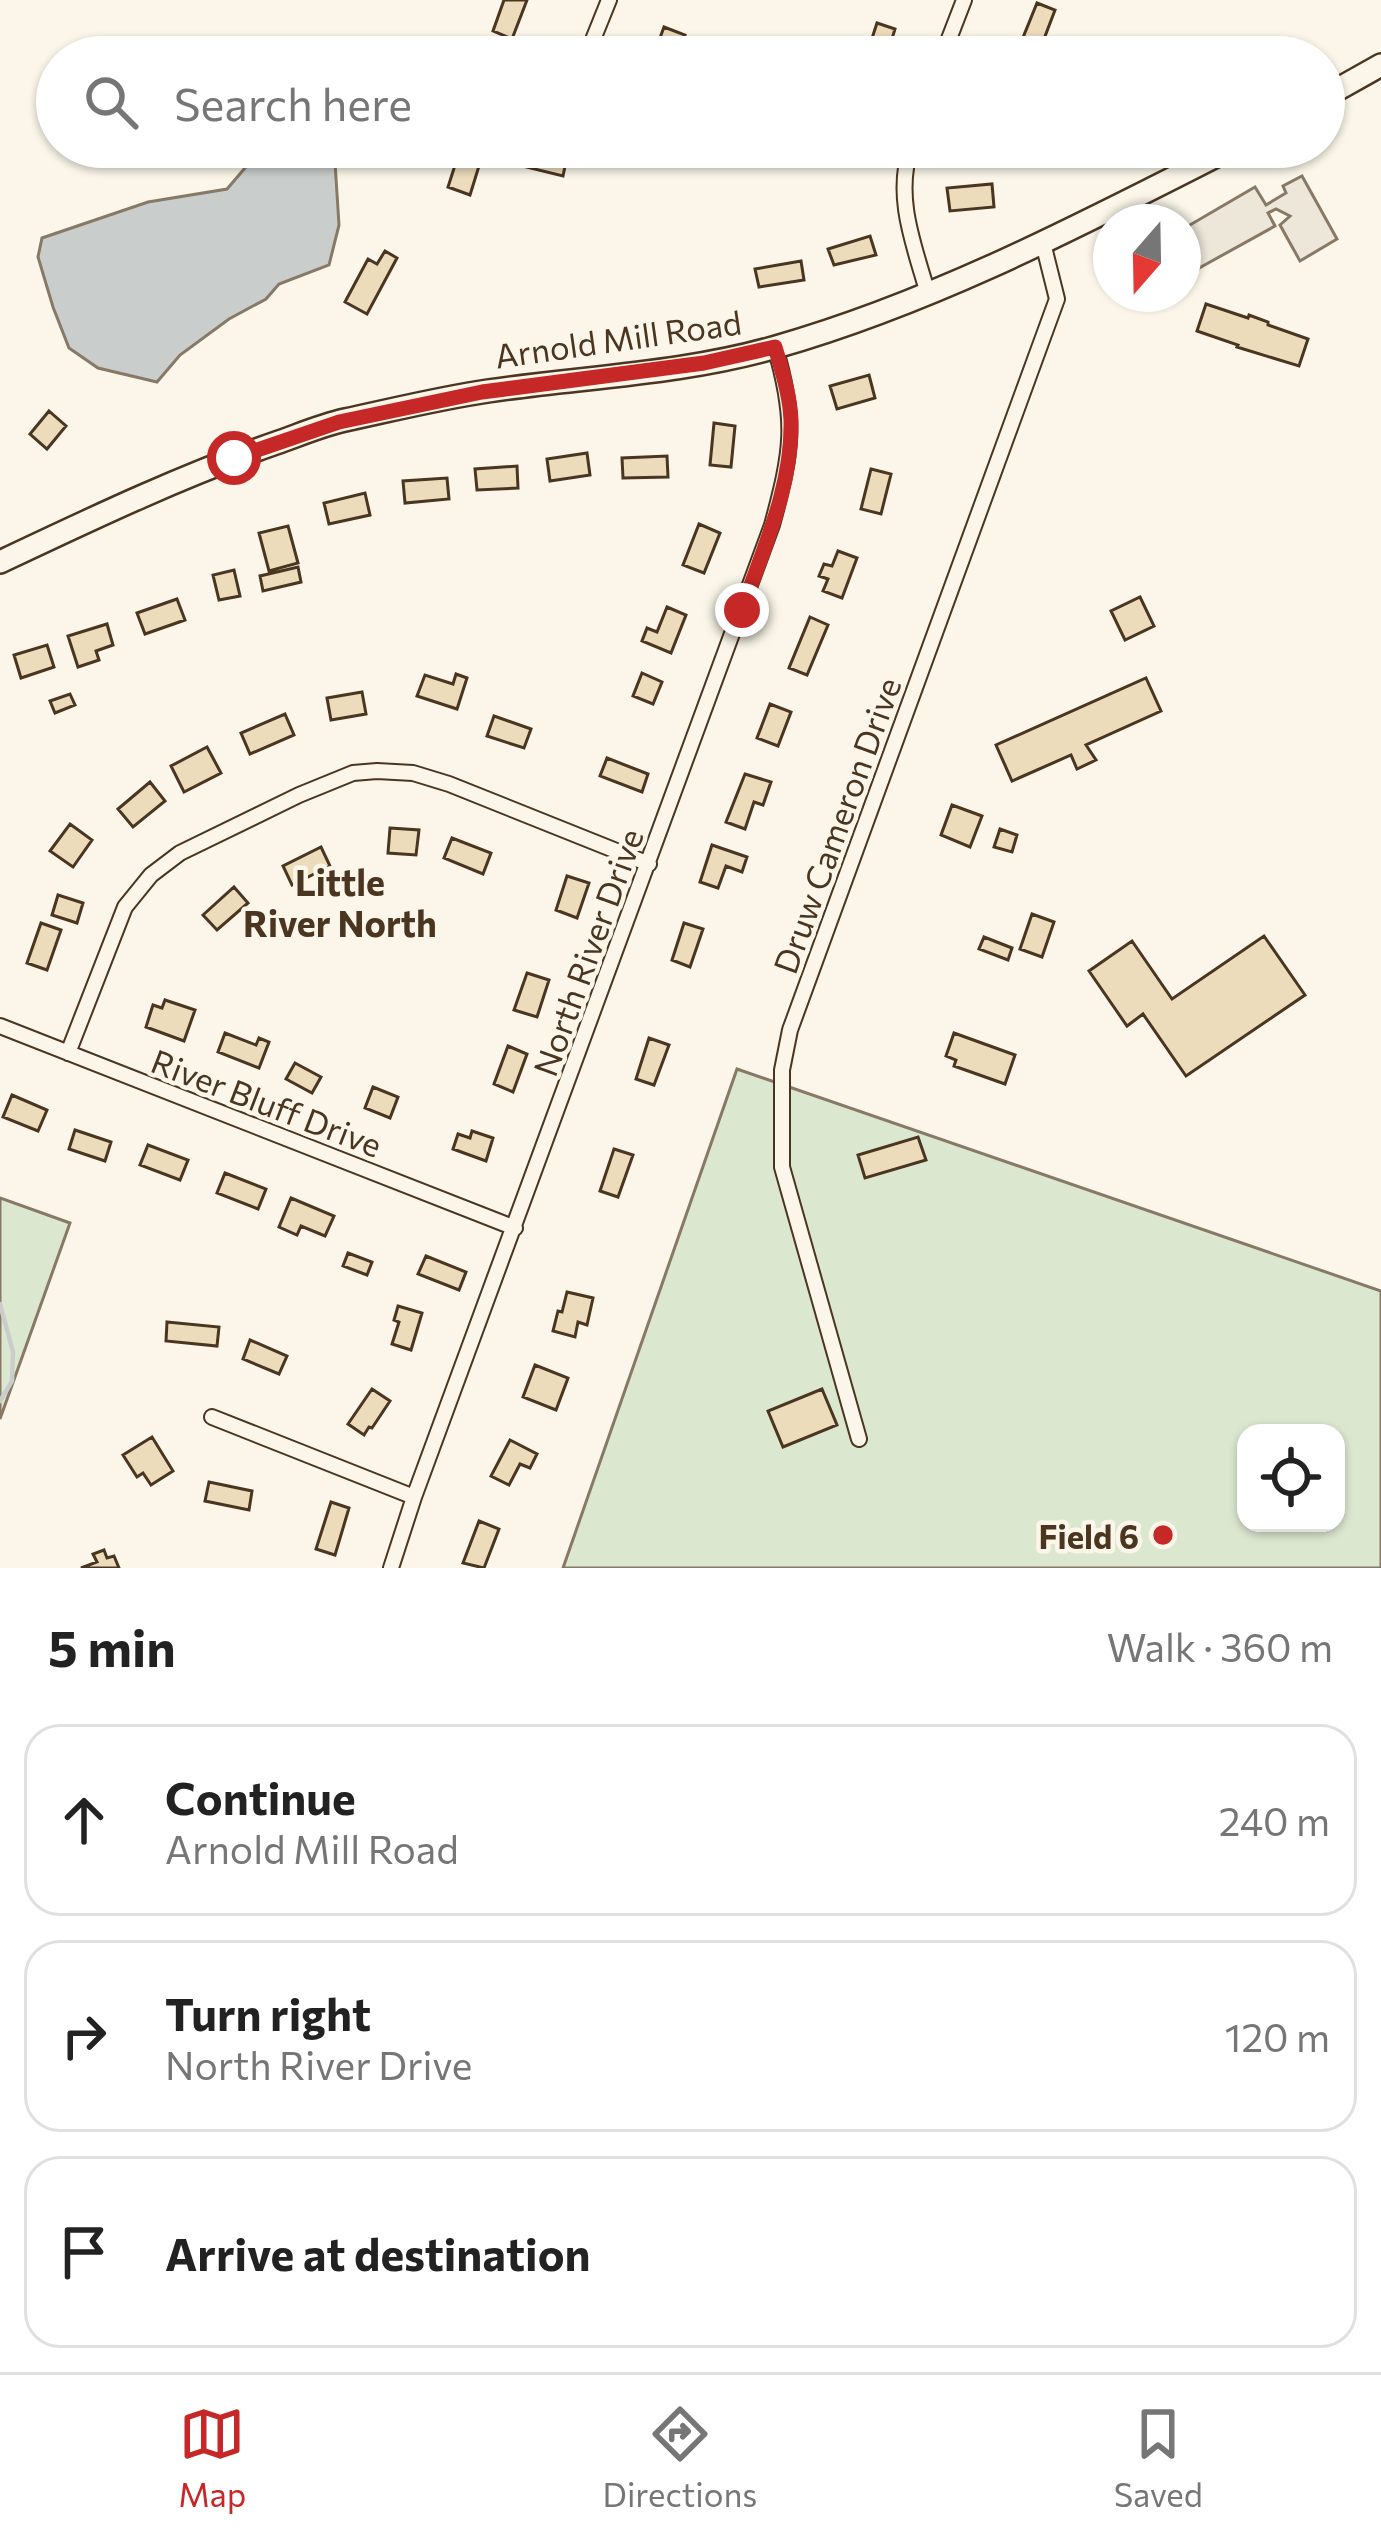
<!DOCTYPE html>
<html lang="en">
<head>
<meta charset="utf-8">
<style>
  :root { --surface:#fff; --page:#f2f2f2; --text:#222; --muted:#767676; --line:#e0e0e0; --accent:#c62828 }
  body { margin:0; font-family:Commissioner,sans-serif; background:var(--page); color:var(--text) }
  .controls { position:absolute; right:36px; bottom:36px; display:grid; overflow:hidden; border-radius:24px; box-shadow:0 3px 9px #0004 }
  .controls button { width:108px; height:108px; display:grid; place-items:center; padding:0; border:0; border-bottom:3px solid var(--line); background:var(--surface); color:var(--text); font:60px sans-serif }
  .compass { position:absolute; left:1093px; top:204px; width:108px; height:108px; border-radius:50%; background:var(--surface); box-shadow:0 3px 9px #0004; rotate:200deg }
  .stop { position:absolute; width:36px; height:36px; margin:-27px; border:9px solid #c62828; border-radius:50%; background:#fff }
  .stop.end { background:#c62828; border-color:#fff; box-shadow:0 3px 12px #0008 }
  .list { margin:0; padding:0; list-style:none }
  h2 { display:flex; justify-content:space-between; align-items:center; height:156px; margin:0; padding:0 48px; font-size:51px }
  h2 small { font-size:39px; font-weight:400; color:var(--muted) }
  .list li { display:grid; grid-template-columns:78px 1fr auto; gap:36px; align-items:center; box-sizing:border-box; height:192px; margin:0 24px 24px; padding:0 24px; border:3px solid var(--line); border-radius:36px }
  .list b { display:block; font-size:45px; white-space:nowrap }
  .list p { margin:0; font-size:39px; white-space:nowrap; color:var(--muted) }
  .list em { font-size:39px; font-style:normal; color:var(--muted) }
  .icon { flex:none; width:66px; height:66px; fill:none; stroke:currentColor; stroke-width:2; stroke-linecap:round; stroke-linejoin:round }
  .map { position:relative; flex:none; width:1381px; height:1568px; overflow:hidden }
  .search { position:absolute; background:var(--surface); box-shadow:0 3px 9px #0004; left:36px; right:36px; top:36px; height:132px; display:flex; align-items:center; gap:30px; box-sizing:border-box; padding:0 42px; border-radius:66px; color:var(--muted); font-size:45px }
  .sheet { height:804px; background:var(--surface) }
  nav { display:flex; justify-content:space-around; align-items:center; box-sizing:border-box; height:168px; border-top:3px solid var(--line); background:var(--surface); font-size:33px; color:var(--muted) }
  nav a { display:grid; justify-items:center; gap:6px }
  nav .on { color:var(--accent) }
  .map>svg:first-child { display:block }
  .green { fill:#dce7d0; stroke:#887966; stroke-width:3; fill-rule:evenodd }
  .parking { fill:#ede7d9; stroke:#887966; stroke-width:3 }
  .water { fill:#c9cecd; stroke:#887966; stroke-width:3 }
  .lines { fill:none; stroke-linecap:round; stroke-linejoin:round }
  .stream { stroke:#c9cecd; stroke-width:4.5 }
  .building { fill:#ecdcbc; stroke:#4a3520; stroke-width:3 }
  .street-casing { stroke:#4a3520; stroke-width:18 }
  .secondary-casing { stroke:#4a3520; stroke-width:26 }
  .street { stroke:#fbf6e9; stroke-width:14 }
  .secondary { stroke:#fbf6e9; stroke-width:21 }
  .route { stroke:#c62828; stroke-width:15 }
  .poi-dot { fill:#c62828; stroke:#fbf6e9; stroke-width:4.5 }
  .labels { text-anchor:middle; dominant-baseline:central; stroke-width:9; stroke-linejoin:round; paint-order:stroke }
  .street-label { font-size:33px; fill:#4a3520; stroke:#fbf6e9 }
  .poi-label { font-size:33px; font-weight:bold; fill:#4a3520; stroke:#fbf6e9; text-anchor:end }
  .neighbourhood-label { font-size:36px; font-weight:bold; fill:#4a3520; stroke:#fbf6e9 }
</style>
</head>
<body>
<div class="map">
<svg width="1381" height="1568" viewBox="0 0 1381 1568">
  <rect width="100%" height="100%" fill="#fbf6e9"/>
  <path class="green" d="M737,1069L1381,1291V1568H563ZM1246,1433H1336V1523H1246Z
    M0,1198L70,1223L0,1419Z"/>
  <path class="parking" d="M1302,176L1337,239L1300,261L1280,225L1290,216L1276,209L1268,213L1275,226L1183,277V229L1255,187L1266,205L1286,193L1283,186Z"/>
  <path class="water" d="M263,147H334L339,225L329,265L279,284L266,299L229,319L180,355L157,382L98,368L69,348L53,307L38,257L42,238L148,202L227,189Z"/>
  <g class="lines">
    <path class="stream" d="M0,1304L13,1352L12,1381L0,1401"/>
  </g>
  <path class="building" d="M504,0H527L512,39L493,31Z
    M1037,3L1055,10L1039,52L1020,45Z
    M877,23L895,29L891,42L897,44L893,57H866Z
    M664,27L685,35L676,57H653Z
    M526,147H560L559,150L568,152L563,176L522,166Z
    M457,159L479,166L470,195L448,187Z
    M992,184L994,207L950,211L947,188Z
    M870,236L876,255L834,265L828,249Z
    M385,251L397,258L367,314L345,302L368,259L377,264Z
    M801,261L804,280L759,287L755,269Z
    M1206,304L1248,318L1249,315L1268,322V325L1308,339L1299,366L1237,347L1238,345L1197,331Z
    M869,375L875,398L837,409L830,386Z
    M49,411L66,426L47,449L30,434Z
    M714,423L735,426L731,467L710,465Z
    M587,453L590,475L550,481L547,459Z
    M667,456L668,477L623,478L622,458Z
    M517,466L518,488L477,490L475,469Z
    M871,469L891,474L881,514L861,509Z
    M447,478L449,499L405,503L403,481Z
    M365,493L370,515L329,524L324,503Z
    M699,524L720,533L704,573L683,565Z
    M288,526L298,563L269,571L259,533Z
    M838,551L857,558L842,598L823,591L828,579L819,576L824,564L832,566Z
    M298,567L301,582L263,591L260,576Z
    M234,570L240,596L219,600L213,575Z
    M1140,597L1154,626L1125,640L1111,611Z
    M177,599L185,620L145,634L137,613Z
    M667,607L686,615L671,653L642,641L647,628L657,632Z
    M810,617L828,625L807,675L789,668Z
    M107,624L113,645L96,651L99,660L78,667L68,636Z
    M47,645L54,667L21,678L14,655Z
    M642,673L662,682L653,704L633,696Z
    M456,674L467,678L457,709L417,696L425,675L453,684Z
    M1146,678L1161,711L1086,745L1096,760L1077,769L1071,755L1012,781L996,745Z
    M362,692L366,714L331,720L327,698Z
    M70,694L75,705L55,713L50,701Z
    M770,704L791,712L778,746L757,738Z
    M285,714L294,735L250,754L241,733Z
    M494,716L531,729L524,748L487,736Z
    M207,747L221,773L184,792L171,766Z
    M607,758L648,774L642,792L600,776Z
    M745,774L771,782L763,805L754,802L745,829L726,822Z
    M150,782L165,801L133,827L118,809Z
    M952,805L982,816L970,847L941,835Z
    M70,824L92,840L73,867L50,851Z
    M390,828L419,830L416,855L388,853Z
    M1000,829L1017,835L1012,852L994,847Z
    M452,838L491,853L483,874L444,858Z
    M712,845L747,857L742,872L726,866L718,888L700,882Z
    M321,847L330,866L292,885L283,866Z
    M567,876L589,883L577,918L556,910Z
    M234,887L248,903L217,930L203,915Z
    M58,895L83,903L77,923L52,915Z
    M1032,914L1054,922L1042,957L1020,949Z
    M41,923L61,930L47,970L27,963Z
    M684,923L703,929L690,967L672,960Z
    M1264,936L1305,995L1186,1076L1143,1014L1127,1026L1089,971L1132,941L1172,999Z
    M984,937L1012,948L1008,960L979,949Z
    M527,973L549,980L537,1017L514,1010Z
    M165,1000L195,1010L184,1041L146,1027L153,1005L162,1008Z
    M225,1033L256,1045L259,1038L269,1042L259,1068L218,1052Z
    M954,1033L1015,1055L1005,1084L954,1066L956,1060L946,1056Z
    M649,1038L669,1045L654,1085L636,1079Z
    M508,1046L527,1054L513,1092L494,1084Z
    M295,1063L321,1077L312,1093L286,1079Z
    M373,1087L398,1097L390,1118L365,1108Z
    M12,1095L47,1110L38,1131L3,1117Z
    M75,1130L111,1142L105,1161L69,1149Z
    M472,1131L493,1138L486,1161L453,1149L458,1134L470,1138Z
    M918,1137L926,1160L865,1178L858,1155Z
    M148,1145L188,1160L180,1180L140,1165Z
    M614,1149L633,1155L618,1197L600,1191Z
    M225,1173L266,1189L258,1209L217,1193Z
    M291,1198L334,1216L325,1236L301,1226L297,1235L279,1227Z
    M348,1253L372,1262L367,1275L343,1266Z
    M426,1256L466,1272L459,1290L418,1274Z
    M567,1292L593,1298L587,1325L578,1322L575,1337L553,1331L558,1311L562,1312Z
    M398,1306L422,1313L411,1350L392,1344L399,1322L394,1320Z
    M167,1322L219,1327L217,1346L166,1341Z
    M250,1340L287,1356L279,1374L243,1359Z
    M535,1365L568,1378L556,1410L523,1397Z
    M372,1389L390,1401L372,1428L369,1427L364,1435L348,1424Z
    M822,1389L837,1425L783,1447L768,1411Z
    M152,1437L173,1471L151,1485L143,1473L137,1477L123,1455Z
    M510,1440L537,1454L530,1468L520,1464L509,1485L491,1476Z
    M209,1482L252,1491L249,1510L205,1501Z
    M331,1502L349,1508L335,1555L316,1549Z
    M479,1521L499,1529L484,1568L463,1563Z
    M104,1550L107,1558L114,1556L119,1568H81L97,1562L93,1554Z"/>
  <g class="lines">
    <g class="street-casing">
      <path id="street" d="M586,57L609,0
        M942,57L964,0
        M911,147C894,197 914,245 928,294
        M0,1026L515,1228
        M68,1053L125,907L151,875L180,853L299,795L353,773L377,771L413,773L449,784L649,864
        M212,1417L414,1497
        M859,1439L782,1167V1070L790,1030L1057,299L1043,243
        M391,1568L414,1497L772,525C792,451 797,422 775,347"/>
    </g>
    <g class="secondary-casing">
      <path id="secondary" d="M1324,97L1381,65
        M0,562C91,519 181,476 276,443C299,435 322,425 345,420C392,410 440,398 488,391C583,377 683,374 776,347C937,301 1086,222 1234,147"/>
    </g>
    <use href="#street" class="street"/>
    <use href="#secondary" class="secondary"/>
  </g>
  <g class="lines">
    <path class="route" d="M234,458L339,422L482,392L704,363L775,347C782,371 790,395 791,420C793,485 763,550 742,610"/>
  </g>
  <circle class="poi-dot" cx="1163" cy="1535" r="12"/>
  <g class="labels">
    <g class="street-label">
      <text transform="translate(618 338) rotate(-8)">Arnold Mill Road</text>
      <text transform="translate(836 825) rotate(-70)">Druw Cameron Drive</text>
      <text transform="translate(587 952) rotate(-70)">North River Drive</text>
      <text transform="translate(267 1102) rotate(21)">River Bluff Drive</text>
    </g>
    <g class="poi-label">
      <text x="1139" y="1535">Field 6</text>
    </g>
    <g class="neighbourhood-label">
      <text x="340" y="881">Little<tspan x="340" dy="41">River North</tspan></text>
    </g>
  </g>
</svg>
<div class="controls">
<button><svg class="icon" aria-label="locate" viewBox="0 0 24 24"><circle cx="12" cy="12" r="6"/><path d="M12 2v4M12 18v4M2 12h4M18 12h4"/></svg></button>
</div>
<svg class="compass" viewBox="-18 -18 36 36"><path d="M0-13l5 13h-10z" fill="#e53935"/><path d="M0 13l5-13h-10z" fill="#767676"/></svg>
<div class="stop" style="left:234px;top:458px"></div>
<div class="stop end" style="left:742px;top:610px"></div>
<div class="search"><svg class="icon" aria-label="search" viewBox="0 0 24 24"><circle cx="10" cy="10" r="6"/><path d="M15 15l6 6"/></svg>Search here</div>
</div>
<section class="sheet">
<h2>5 min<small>Walk · 360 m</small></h2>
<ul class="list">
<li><svg class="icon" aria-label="ahead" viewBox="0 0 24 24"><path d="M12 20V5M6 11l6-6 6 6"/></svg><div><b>Continue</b><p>Arnold Mill Road</p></div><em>240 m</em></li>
<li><svg class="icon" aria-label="right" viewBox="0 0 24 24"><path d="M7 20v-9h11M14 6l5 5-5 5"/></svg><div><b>Turn right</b><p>North River Drive</p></div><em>120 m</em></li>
<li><svg class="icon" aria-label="arrive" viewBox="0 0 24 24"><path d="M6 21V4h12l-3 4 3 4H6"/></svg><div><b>Arrive at destination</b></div></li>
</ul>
</section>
<nav>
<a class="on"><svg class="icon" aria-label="map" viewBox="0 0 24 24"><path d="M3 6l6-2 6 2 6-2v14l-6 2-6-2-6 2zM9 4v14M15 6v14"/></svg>Map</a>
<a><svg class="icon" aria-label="directions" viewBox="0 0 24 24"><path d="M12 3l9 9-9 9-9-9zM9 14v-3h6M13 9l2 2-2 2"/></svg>Directions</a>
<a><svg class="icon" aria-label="saved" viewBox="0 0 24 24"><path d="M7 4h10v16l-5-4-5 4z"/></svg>Saved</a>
</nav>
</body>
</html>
